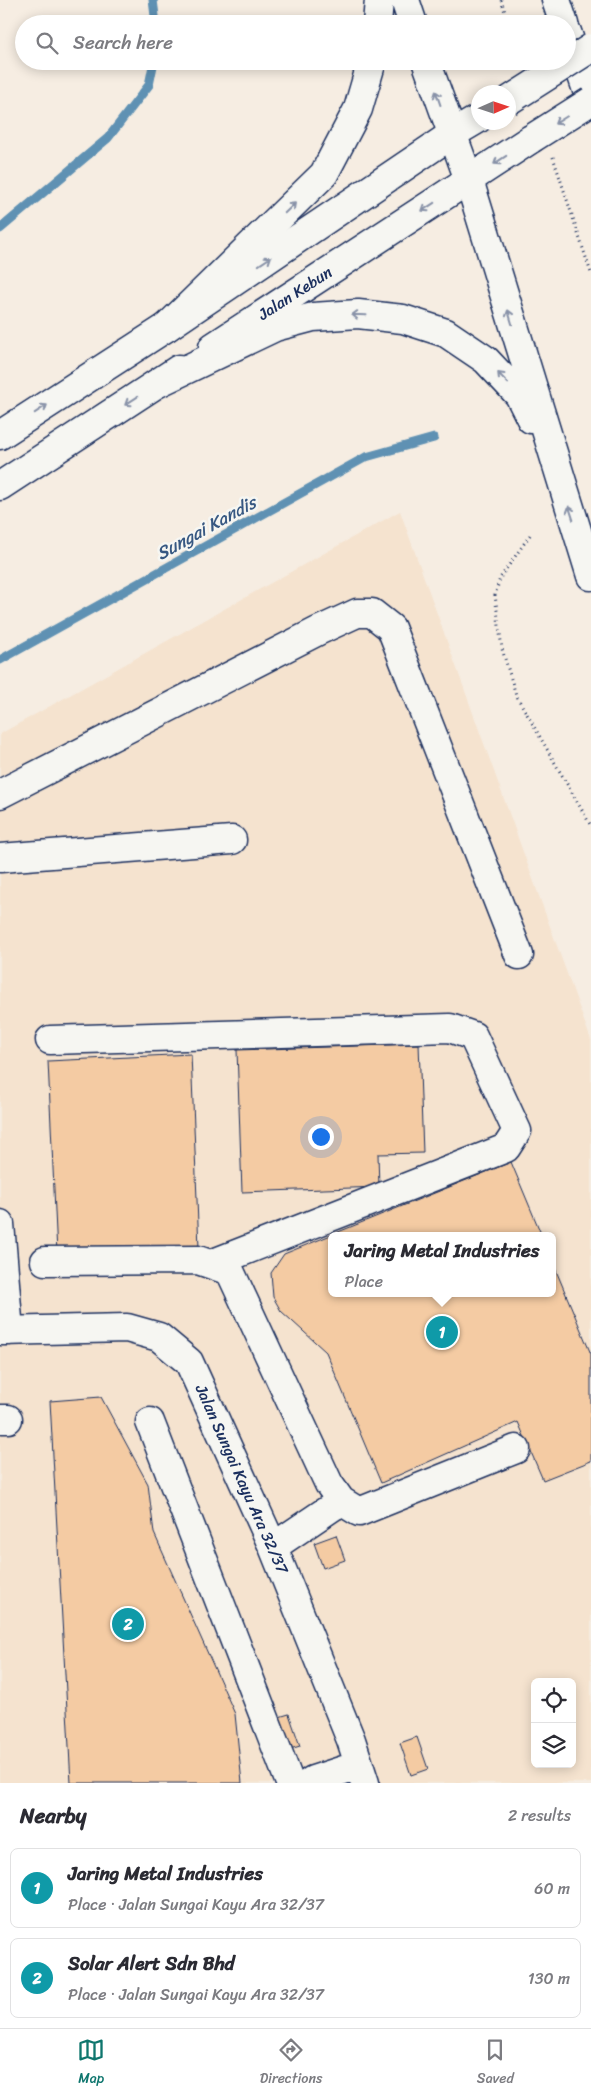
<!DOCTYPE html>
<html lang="en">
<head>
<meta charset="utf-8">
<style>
  :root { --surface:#fff; --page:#f2f2f3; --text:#2b2b33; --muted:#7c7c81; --line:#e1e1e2; --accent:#0f766e }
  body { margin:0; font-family:Sriracha,sans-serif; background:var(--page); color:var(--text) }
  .controls { position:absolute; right:15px; bottom:15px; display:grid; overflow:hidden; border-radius:8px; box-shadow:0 2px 12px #0003 }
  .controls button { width:45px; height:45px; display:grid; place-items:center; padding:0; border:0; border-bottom:1px solid var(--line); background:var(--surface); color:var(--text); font:25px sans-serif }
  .compass { position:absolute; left:471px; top:85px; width:45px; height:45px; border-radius:50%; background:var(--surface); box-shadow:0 2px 12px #0003; rotate:87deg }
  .you { position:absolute; left:320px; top:1136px; width:18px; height:18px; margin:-12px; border:4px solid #fff; border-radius:50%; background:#1a73e8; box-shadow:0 0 0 8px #1a73e833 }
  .badge { display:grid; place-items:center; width:32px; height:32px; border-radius:50%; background:var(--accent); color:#fff; font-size:16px; font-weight:700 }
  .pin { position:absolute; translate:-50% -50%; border:2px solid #fff; box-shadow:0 1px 5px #0006 }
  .popup { position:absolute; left:328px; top:1232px; width:228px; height:65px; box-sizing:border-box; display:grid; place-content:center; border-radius:8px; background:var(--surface); filter:drop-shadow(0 1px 4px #0005); font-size:16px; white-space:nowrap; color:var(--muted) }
  .popup b { font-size:19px; color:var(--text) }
  .popup::after { content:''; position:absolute; left:50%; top:100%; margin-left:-10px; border:10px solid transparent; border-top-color:var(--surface) }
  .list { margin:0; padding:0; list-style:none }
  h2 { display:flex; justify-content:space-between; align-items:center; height:65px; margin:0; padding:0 20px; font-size:21px }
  h2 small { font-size:16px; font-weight:400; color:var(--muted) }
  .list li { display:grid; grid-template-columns:32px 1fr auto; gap:15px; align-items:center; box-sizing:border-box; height:80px; margin:0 10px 10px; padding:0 10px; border:1px solid var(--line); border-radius:8px }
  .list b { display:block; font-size:19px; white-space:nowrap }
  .list p { margin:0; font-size:16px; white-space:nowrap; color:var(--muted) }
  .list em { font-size:16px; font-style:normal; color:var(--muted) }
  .icon { flex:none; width:28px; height:28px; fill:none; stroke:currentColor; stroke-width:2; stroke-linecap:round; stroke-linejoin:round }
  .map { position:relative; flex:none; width:591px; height:1783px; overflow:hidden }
  .search { position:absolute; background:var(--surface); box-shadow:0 2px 12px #0003; left:15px; right:15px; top:15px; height:55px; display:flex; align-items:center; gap:12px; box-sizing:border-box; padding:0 18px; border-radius:28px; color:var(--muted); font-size:19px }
  .sheet { height:245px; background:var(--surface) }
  nav { display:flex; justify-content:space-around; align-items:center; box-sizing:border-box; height:70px; border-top:1px solid var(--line); background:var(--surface); font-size:14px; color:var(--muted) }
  nav a { display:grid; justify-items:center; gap:2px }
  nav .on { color:var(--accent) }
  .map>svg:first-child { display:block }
  .built { fill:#f5e3cf; fill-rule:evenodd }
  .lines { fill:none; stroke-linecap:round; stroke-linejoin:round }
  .stream { stroke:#5e91b3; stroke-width:9 }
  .building { fill:#f4cba3; stroke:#1b2f5e }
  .minor-casing { stroke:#1b2f5e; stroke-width:31 }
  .major-casing { stroke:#1b2f5e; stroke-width:31 }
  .highway-casing { stroke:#1b2f5e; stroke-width:31 }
  .path { stroke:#1b2f5e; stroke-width:3; stroke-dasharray:1 4; stroke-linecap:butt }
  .minor { stroke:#f6f6f2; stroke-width:28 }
  .major { stroke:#f6f6f2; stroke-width:28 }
  .highway { stroke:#f6f6f2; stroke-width:28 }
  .major-bridge-casing { stroke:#1b2f5e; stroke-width:31; stroke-linecap:butt }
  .major-bridge { stroke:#f6f6f2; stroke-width:28 }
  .oneway { stroke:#8892a8 }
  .labels { text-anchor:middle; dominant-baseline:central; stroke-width:5; stroke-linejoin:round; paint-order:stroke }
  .street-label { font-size:16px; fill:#1b2f5e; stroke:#f6f6f2 }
  .water-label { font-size:18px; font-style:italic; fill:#375882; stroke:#f6f6f2 }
</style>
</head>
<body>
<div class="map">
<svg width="591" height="1783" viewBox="0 0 591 1783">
  <rect width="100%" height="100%" fill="#f6ede2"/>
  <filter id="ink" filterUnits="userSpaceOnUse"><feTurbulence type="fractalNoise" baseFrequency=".02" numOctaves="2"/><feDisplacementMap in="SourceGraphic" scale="10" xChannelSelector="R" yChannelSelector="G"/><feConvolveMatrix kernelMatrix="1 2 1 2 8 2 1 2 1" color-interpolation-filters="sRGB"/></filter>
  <g filter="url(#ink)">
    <path class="built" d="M400,511L591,1040V1783H0V734ZM332,1236H552V1293H332ZM535,1682H572V1764H535Z"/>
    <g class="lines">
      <path class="stream" d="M153,0L156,24
        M0,229L108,138L149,85L154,61
        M0,660L366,457L434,438"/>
    </g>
    <path class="building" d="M419,1044L423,1153L378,1154L379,1187L242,1192L237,1050Z
      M191,1054L199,1248L57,1254L48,1061Z
      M511,1162L542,1236H332V1293H552V1261L591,1354V1461L543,1480L518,1422L381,1483L326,1352L281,1311L273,1297L271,1273L284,1254Z
      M101,1397L148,1484L154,1533L235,1714L242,1783H71L50,1401Z
      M336,1535L345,1560L323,1568L314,1543Z
      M289,1714L300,1746L290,1749L279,1717Z
      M417,1737L428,1769L411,1775L400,1743Z"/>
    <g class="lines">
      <g class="minor-casing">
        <path id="minor" d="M0,794L318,631L357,613H372L391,628L519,955
          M0,858L232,840
          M50,1040L450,1028L473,1036L517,1131L506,1148L211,1264
          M0,1224L9,1331
          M45,1261L198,1260L230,1271L329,1484L341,1501L273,1547
          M0,1331L127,1328L159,1337L189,1362L273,1547L351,1740L365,1783
          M0,1419H8
          M150,1422L290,1783
          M341,1501L359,1512L516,1449
          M309,1783L313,1780L359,1765"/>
      </g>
      <g class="major-casing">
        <path id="major" d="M213,347L531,139
          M0,435L167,327L451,135L478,119
          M0,486L179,369"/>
      </g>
      <g class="highway-casing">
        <path id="highway" d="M405,0L413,24
          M556,0L564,24
          M377,24L379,0
          M567,32L591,102
          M426,61L469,180L591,576
          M167,327L324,174L358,109L372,61
          M158,383L275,327L313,317L358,314L403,319L446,333L486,360L519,395L531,419"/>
      </g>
      <path class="path" d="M501,0L509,24
        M553,157L591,273
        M530,535L500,578L495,595L502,649L516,695L591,826"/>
      <use href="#minor" class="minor"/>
      <use href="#major" class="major"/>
      <use href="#highway" class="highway"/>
      <g class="major-bridge-casing">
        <path id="major-bridge" d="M508,101L591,48
          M531,139L591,101"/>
      </g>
      <use href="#major-bridge" class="major-bridge"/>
    </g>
    <defs><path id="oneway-shaft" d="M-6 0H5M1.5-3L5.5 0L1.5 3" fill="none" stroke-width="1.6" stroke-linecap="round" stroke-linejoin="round" transform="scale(1.25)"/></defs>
    <g class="oneway">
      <use href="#oneway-shaft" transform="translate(438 98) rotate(-109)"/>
      <use href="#oneway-shaft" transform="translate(561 120) rotate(148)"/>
      <use href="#oneway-shaft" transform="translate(500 160) rotate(147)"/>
      <use href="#oneway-shaft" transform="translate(428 207) rotate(147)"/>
      <use href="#oneway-shaft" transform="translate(290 208) rotate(-44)"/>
      <use href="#oneway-shaft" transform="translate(265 261) rotate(-34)"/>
      <use href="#oneway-shaft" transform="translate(359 315) rotate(-178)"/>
      <use href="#oneway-shaft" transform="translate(510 317) rotate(-107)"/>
      <use href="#oneway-shaft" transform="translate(503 378) rotate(-134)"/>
      <use href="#oneway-shaft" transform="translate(131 401) rotate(147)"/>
      <use href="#oneway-shaft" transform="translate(41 409) rotate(-33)"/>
      <use href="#oneway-shaft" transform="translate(571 513) rotate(-108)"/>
    </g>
  </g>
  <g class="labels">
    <g class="street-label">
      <text transform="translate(295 293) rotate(-33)">Jalan Kebun</text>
      <text transform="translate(242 1479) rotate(66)">Jalan Sungai Kayu Ara 32/37</text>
    </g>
    <g class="water-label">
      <text transform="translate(206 528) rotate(-29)">Sungai Kandis</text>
    </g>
  </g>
</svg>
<div class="controls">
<button><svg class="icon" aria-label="locate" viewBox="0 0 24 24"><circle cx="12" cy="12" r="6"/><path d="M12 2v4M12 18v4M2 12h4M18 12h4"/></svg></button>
<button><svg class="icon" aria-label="layers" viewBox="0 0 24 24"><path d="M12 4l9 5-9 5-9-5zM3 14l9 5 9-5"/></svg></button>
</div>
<svg class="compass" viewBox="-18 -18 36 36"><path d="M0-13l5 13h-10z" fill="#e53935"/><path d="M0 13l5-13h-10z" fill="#7c7c81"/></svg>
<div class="you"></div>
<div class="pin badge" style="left:442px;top:1332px;background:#0f9aa8">1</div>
<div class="popup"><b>Jaring Metal Industries</b>Place</div>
<div class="pin badge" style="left:128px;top:1624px;background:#0f9aa8">2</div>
<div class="search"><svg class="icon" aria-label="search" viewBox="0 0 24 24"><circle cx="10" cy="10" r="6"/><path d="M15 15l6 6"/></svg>Search here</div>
</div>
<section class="sheet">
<h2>Nearby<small>2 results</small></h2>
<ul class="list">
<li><span class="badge" style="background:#0f9aa8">1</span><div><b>Jaring Metal Industries</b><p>Place · Jalan Sungai Kayu Ara 32/37</p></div><em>60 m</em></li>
<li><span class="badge" style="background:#0f9aa8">2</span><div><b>Solar Alert Sdn Bhd</b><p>Place · Jalan Sungai Kayu Ara 32/37</p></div><em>130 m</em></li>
</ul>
</section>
<nav>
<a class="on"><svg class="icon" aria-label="map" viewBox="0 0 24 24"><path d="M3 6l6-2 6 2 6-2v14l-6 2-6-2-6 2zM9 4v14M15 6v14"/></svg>Map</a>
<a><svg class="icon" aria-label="directions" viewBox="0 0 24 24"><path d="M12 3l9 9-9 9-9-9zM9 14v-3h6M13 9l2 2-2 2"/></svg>Directions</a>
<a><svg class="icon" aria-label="saved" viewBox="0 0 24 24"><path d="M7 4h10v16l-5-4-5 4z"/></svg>Saved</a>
</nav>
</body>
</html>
